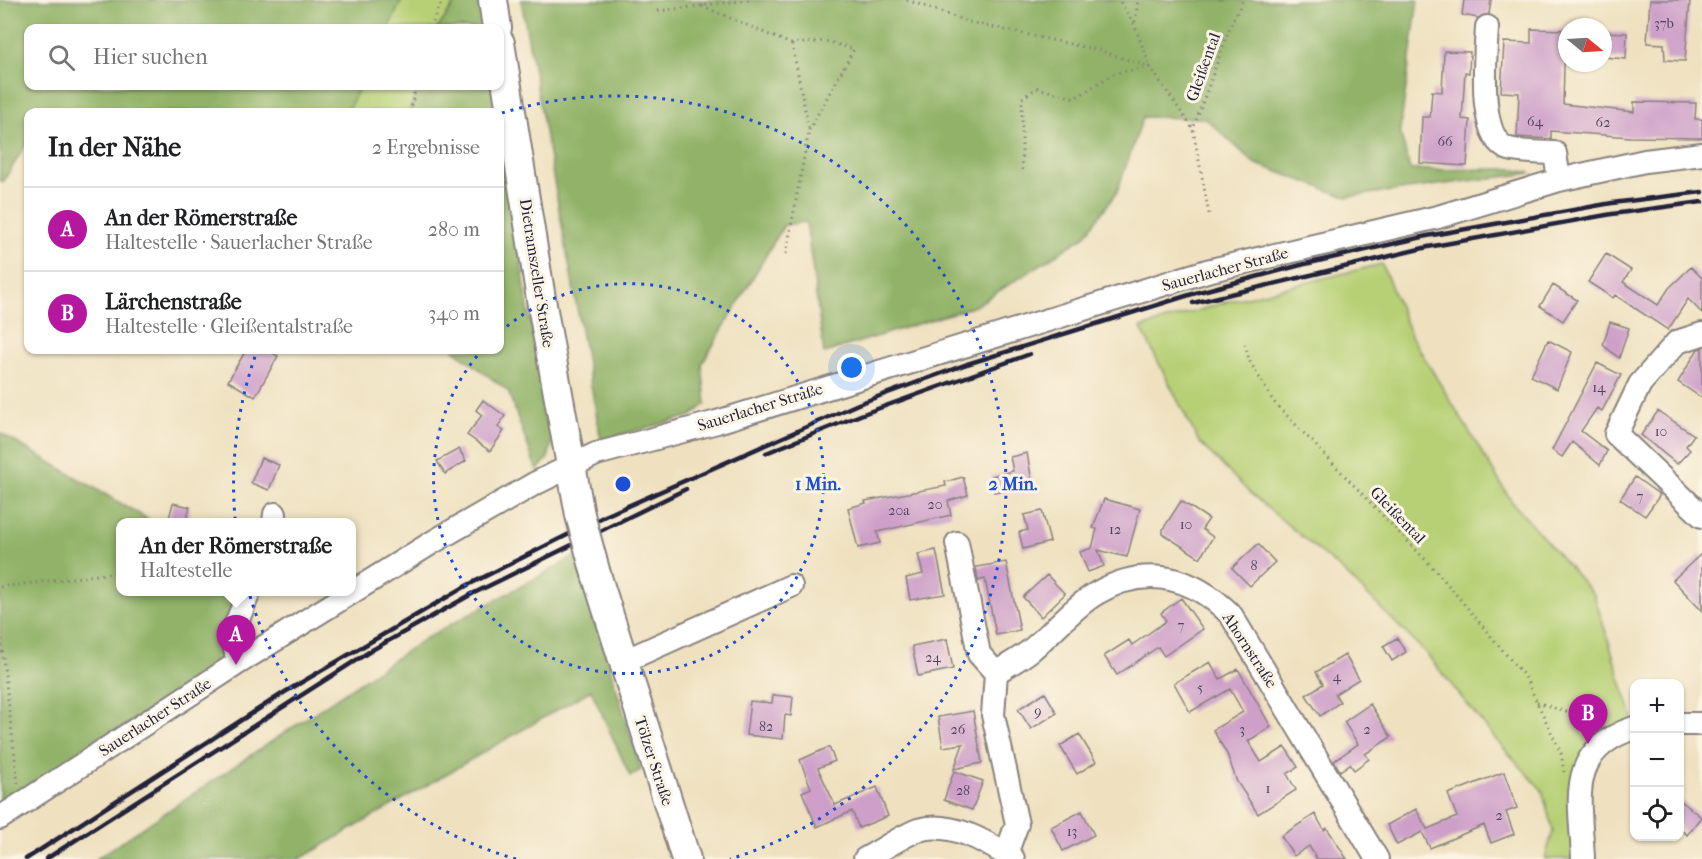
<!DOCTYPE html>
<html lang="de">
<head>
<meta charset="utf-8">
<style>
  :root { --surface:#fff; --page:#f6f6f6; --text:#202124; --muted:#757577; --line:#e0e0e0; --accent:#b5179e }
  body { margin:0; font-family:"IM FELL French Canon",serif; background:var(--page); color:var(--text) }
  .controls { position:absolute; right:18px; bottom:18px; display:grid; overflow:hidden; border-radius:12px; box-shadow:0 2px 4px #0004 }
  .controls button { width:54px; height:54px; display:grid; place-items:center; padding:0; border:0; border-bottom:2px solid var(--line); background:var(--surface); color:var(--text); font:30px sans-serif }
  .compass { position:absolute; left:1558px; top:18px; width:54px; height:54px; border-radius:50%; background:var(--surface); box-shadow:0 2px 4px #0004; rotate:108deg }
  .you { position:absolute; left:852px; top:368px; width:21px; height:21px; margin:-15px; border:4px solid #fff; border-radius:50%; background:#1a73e8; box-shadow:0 0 0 9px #1a73e833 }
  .badge { display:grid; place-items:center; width:39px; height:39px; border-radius:50%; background:var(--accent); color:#fff; font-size:20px; font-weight:700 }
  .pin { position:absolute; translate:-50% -50px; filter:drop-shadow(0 2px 3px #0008) }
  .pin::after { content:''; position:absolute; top:32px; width:21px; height:18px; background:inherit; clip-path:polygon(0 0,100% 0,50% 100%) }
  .popup { position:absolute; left:116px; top:518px; width:240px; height:78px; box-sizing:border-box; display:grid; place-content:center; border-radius:12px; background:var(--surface); filter:drop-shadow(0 2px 4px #0005); font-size:20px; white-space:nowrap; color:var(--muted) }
  .popup b { font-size:22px; color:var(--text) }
  .popup::after { content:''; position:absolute; left:50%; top:100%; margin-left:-12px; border:12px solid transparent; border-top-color:var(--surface) }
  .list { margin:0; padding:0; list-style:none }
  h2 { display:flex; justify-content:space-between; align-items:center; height:78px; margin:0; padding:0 24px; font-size:26px }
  h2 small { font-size:20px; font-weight:400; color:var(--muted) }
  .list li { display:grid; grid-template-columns:39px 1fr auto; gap:18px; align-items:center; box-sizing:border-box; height:84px; padding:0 24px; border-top:2px solid var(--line) }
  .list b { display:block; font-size:22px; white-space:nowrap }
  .list p { margin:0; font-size:20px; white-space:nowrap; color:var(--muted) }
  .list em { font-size:20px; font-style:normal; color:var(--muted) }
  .icon { flex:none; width:33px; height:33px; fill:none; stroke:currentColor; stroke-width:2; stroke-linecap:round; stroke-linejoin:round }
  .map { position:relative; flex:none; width:1702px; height:859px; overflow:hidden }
  .search { position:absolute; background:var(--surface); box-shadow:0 2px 4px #0004; left:24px; top:24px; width:480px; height:66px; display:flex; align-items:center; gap:15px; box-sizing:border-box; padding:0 21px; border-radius:12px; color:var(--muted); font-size:22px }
  .panel { position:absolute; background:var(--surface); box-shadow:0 2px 4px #0004; left:24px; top:108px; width:480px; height:246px; border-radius:12px }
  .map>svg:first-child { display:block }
  .green { fill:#b7d076; stroke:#6c7958; stroke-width:1.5 }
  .forest { fill:#91b267; stroke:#5a6a51; stroke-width:1.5 }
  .building { fill:#cea0c9 }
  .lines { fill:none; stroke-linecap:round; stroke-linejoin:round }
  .minor-casing { stroke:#88827e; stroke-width:26 }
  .major-casing { stroke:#88827e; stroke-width:32 }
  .path { stroke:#88827e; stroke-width:3; stroke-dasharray:1.5 4.5; stroke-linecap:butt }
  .minor { stroke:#fff; stroke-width:22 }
  .major { stroke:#fff; stroke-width:28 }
  .rail { stroke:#22223b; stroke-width:4.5 }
  .major-bridge-casing { stroke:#88827e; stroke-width:32; stroke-linecap:butt }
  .major-bridge { stroke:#fff; stroke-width:28 }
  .ring { fill:none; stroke:#1d4ed8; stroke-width:3; stroke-dasharray:3 6 }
  .labels { text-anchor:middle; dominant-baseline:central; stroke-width:6; stroke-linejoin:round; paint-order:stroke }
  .number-label { font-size:14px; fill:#4d425e }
  .street-label { font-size:16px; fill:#22223b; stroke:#fcf5e5 }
  .centre { fill:#1d4ed8; stroke:#fcf5e5; stroke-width:3 }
  .ring-label { font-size:18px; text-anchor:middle; font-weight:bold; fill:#1d4ed8; stroke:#fcf5e5; stroke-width:6; stroke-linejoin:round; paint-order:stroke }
</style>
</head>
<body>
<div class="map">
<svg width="1702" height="859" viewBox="0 0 1702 859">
  <rect width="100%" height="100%" fill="#fcf5e5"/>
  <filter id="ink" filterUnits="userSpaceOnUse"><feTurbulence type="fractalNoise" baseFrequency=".0167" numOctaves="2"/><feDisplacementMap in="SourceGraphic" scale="12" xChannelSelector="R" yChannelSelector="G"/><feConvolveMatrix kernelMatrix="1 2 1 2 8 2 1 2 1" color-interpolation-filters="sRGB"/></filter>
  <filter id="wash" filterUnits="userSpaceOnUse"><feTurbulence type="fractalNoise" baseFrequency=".008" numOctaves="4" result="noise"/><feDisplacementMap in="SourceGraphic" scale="24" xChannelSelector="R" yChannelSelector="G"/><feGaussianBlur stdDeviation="1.35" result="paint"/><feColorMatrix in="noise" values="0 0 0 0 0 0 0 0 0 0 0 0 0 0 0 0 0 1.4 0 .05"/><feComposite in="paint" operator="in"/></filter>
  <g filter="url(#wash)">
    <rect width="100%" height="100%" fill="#efe1c0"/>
    <path class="green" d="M402,0H457L438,28H388Z
      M360,86H419L409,112H347Z
      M1382,264L1411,336L1512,502L1594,595L1633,719L1585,754L1577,859H1545L1553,831L1542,790L1497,741L1425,652L1343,571L1252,495L1199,442L1141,328L1226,302Z"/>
    <path class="forest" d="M0,0H402L388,28H28V86H360L347,112H28V141L3,182L0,180Z
      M457,0H483L487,28H438Z
      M521,0H1418L1400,131L1410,170L1512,169L1531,173L1346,197L1254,163L1205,118L1143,117L1117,192L1084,237L975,306L824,353L806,222L784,225L702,364L706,404L691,416L601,440Z
      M419,86H495L499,112H409Z
      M500,115L528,308L553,440L548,458L537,471L508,391L454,350H500Z
      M0,433L153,522H121V592H244L222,663L0,806Z
      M576,556L641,770L630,776L591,690L300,859H96L426,638Z"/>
    <g id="blocks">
      <path class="building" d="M1464,0H1491L1489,14L1478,18L1462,15Z
        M1650,0H1690L1685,61L1665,60L1664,44L1647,43Z
        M1531,29L1565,30L1563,104L1634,112V102L1696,103L1695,119H1702V138L1630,137L1551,131V139L1517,137L1519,93L1501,92L1504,42L1531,43Z
        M1603,32L1627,33L1626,59L1603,57Z
        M1444,51L1470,52L1469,73L1465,72L1462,119L1470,120L1467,166L1420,163L1422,117H1430L1432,91L1442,92Z
        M1606,254L1631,270L1623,282L1658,305L1669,288L1691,267L1702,278V313L1688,299L1668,330L1615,295L1613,298L1588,282Z
        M1553,285L1577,300L1563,321L1540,306Z
        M1610,322L1629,328L1619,358L1603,345Z
        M1548,340L1572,352L1557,389L1531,376Z
        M1702,348V398L1678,382L1698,349Z
        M246,350H267L278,356L255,397L228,381Z
        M1597,363L1621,375L1602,411L1597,408L1581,431L1607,451L1600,465L1572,442L1562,457L1552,450Z
        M483,400L505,416L498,427L504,431L490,451L467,435L482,415L476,410Z
        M1658,411L1694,435L1686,446L1690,450L1677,464L1641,435Z
        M459,449L466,461L445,474L437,461Z
        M1027,453L1033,487L994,492L991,476L1013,471L1010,457Z
        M261,458L279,465L269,490L251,483Z
        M963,477L968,495L948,501L951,515L877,532L880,543L858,548L848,508L866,503L865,501L946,486L945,482Z
        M1635,477L1660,495L1645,516L1620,499Z
        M1104,499L1140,509L1127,557L1098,550L1104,566L1088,572L1080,552L1092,548L1097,529L1093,528Z
        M1181,501L1209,519L1202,529L1213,537L1200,558L1163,534V529Z
        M173,503L190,507L186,522H168Z
        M1042,511L1050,542L1023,549L1019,532L1028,530L1024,515Z
        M1258,544L1275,562L1250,586L1232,568Z
        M936,550L945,594L910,600L906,578L923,574L918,554Z
        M1702,553V611L1673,580Z
        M1006,562L1020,630L996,635L985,579L978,581L976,567Z
        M1047,575L1065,594L1041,617L1023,597Z
        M1181,598L1203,629L1164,656L1158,647L1117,675L1104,656L1129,640L1132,645L1166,621L1161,613Z
        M1397,638L1406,652L1392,661L1383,646Z
        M947,639L953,669L918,676L912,646Z
        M1345,655L1359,679L1335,694L1340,702L1320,716L1306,695L1323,684L1316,672Z
        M1210,662L1220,679L1238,669L1271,727L1248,741L1261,762L1285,747L1298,767L1287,774L1296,790L1258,814L1237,782L1227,754L1213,730L1243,712L1230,689L1190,712L1174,683Z
        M1045,693L1057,713L1031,729L1018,709Z
        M773,695L793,697L791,716L785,715L783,739L746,735L750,701L772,703Z
        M1370,704L1391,737L1365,754L1369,759L1354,770L1350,764L1340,771L1334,761L1358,744L1344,722Z
        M973,711L982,763L954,769L963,744L943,747L938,717Z
        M1079,734L1096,762L1077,774L1060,746Z
        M829,747L835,761L818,768L835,805L877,787L888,816L859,828L852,811L817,827L802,792L811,788L800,760Z
        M954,771L983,781L972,810L944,800Z
        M1504,772L1517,808L1506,812L1514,834L1491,843L1484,825L1430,848L1422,832L1397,845L1387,825L1416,809L1427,829L1457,817L1448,794Z
        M1680,800L1701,817L1687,835L1680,828Z
        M1082,811L1094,835L1063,851L1051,827Z
        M1315,814L1324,830L1327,828L1347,859H1317L1309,846L1294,856L1281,836Z"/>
    </g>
  </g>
  <g filter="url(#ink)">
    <use href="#blocks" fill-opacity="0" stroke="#88827e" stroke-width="1.5"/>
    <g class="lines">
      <g class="minor-casing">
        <path id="minor" d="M1487,27C1486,54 1476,139 1509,149C1523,153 1540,152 1555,153L1559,180
          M1702,334L1677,342L1640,384L1616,434L1702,516
          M274,522L275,514
          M957,543L979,654L996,673
          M622,662L791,586
          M238,663L232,634L249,592
          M1680,724H1702
          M0,818L238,663L433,542L534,484L596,454L717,422L1207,271L1438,217L1559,180L1645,161L1702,154
          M1006,854L1017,824L993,715L996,673C1007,665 1020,659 1031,650C1053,632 1073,607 1097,593C1147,564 1193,577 1231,615L1377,859
          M865,859C882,850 900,837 918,830C950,820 987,842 1013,859
          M1583,859C1581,802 1564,751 1634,728"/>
      </g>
      <g class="major-casing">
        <path id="major" d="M493,0L497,28
          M500,43L542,305L580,515
          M596,574L686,859"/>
      </g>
      <path class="path" d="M907,0L969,22L1098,50L1150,67L1193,129
        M702,6L791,44
        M658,11L749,0
        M1135,22L1138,0
        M431,28L438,8L445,0
        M410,112L416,86
        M1022,170V98L1037,88L1075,98L1115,73L1150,67L1134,24L1119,0
        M1209,214L1193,129L1231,24L1243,0
        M786,254L809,130L854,49L826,41L792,44L809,130
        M1245,344L1249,360L1273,401L1439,574L1525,677L1561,753L1564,772
        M0,587L121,572
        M0,633L18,783
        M1537,702L1601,724"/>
      <use href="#minor" class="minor"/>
      <use href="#major" class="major"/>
      <path class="rail" d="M1193,303L1428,247L1612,214L1702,202
        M766,453L863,414L1030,354
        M26,859L285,692L466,586L605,516L858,404L967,364L1080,329L1199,292L1301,265L1427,236L1612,203L1702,192
        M46,859L372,650L472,594L686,489"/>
      <g class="major-bridge-casing">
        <path id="major-bridge" d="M580,515L596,574"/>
      </g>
      <use href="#major-bridge" class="major-bridge"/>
    </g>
  </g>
  <g class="ring">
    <path d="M500 332A195 195 0 1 1 482 350"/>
    <path d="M516 859A390 390 0 0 1 257 351M502 113A390 390 0 1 1 730 859"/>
  </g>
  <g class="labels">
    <g class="number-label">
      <text x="1664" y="23">37b</text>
      <text x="1535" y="121">64</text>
      <text x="1603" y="122">62</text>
      <text x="1445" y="141">66</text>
      <text x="1599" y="387">14</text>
      <text x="1661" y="431">10</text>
      <text x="1640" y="496">7</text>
      <text x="935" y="504">20</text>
      <text x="899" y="510">20a</text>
      <text x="1186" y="524">10</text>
      <text x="1115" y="529">12</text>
      <text x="1254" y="565">8</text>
      <text x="1181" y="625">7</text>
      <text x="933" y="657">24</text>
      <text x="1337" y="676">4</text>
      <text x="1200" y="687">5</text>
      <text x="1038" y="711">9</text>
      <text x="766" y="726">82</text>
      <text x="958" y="729">26</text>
      <text x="1242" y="729">3</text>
      <text x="1367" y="729">2</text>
      <text x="1268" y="788">1</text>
      <text x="963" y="790">28</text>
      <text x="1499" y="815">2</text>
      <text x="1072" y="831">13</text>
    </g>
    <g class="street-label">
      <text transform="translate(1203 67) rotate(-70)">Gleißental</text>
      <text transform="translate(1225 269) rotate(-15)">Sauerlacher Straße</text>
      <text transform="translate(537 273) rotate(81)">Dietramszeller Straße</text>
      <text transform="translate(760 407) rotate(-17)">Sauerlacher Straße</text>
      <text transform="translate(1398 515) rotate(46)">Gleißental</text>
      <text transform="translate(1250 650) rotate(57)">Ahornstraße</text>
      <text transform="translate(155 717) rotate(-33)">Sauerlacher Straße</text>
      <text transform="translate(654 761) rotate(72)">Tölzer Straße</text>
    </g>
  </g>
  <circle cx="623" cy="484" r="9" class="centre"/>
  <g class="ring-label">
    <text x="818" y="490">1 Min.</text>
    <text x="1013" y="490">2 Min.</text>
  </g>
</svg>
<div class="controls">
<button>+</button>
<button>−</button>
<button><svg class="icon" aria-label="locate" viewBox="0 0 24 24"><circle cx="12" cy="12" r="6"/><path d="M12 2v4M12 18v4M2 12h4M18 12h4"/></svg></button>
</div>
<svg class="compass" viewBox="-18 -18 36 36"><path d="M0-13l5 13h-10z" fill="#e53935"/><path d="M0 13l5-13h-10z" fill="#757577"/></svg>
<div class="you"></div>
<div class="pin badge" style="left:236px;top:665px">A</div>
<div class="popup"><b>An der Römerstraße</b>Haltestelle</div>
<div class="pin badge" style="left:1588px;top:744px">B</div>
<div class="search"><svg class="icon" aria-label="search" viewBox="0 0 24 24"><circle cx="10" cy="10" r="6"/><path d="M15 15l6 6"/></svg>Hier suchen</div>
<section class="panel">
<h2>In der Nähe<small>2 Ergebnisse</small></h2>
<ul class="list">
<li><span class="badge">A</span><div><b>An der Römerstraße</b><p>Haltestelle · Sauerlacher Straße</p></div><em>280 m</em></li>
<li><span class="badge">B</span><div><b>Lärchenstraße</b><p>Haltestelle · Gleißentalstraße</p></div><em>340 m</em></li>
</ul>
</section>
</div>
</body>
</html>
